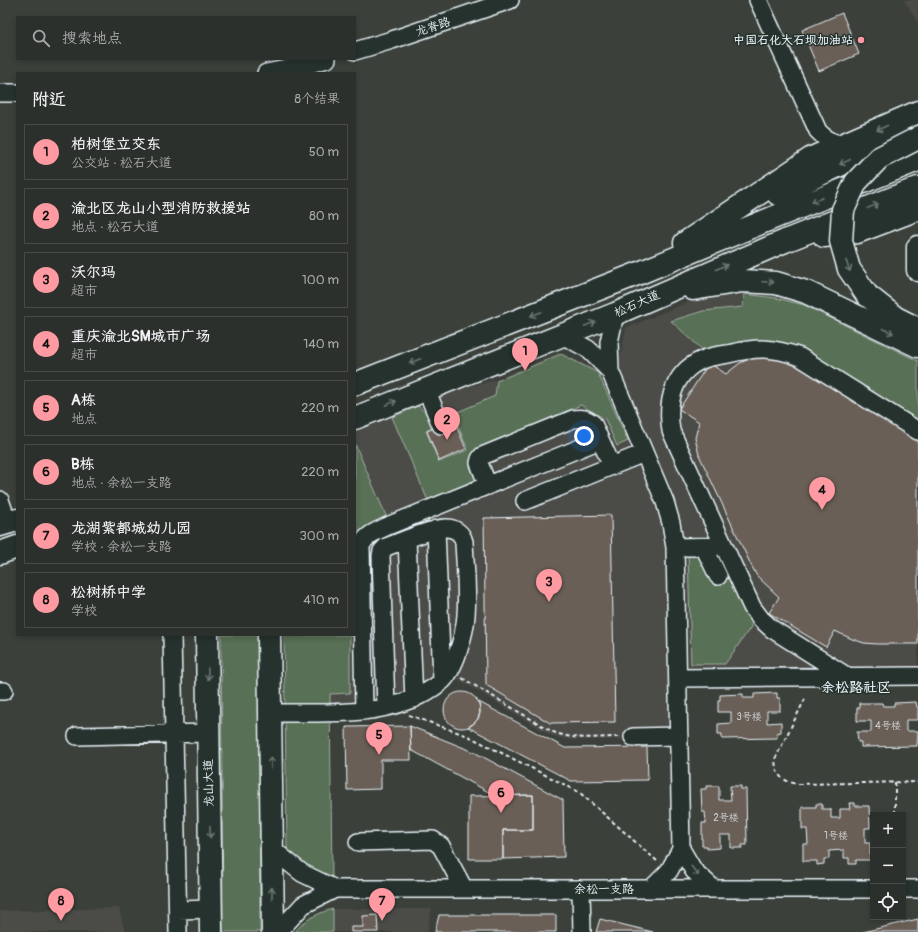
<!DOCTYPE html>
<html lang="zh">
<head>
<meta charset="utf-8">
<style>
  :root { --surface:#2c302c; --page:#343834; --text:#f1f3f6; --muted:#a6a9a9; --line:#484b48; --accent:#ff9aa2 }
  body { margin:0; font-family:Pangolin,"LXGW WenKai TC",sans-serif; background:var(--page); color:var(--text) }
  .controls { position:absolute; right:12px; bottom:12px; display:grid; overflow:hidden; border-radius:0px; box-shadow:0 2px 6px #0003 }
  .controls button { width:36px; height:36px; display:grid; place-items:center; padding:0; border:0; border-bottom:1px solid var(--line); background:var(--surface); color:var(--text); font:20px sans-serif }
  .you { position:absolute; left:584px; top:436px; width:14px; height:14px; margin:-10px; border:3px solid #fff; border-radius:50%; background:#1a73e8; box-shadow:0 0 0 6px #1a73e833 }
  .badge { display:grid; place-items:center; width:26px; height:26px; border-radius:50%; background:var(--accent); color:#111; font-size:13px; font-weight:700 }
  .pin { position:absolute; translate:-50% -33px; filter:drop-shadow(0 1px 2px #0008) }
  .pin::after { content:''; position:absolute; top:21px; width:14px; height:12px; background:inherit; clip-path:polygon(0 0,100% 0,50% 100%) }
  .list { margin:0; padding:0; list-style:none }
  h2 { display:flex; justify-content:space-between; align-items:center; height:52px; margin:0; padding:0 16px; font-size:17px }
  h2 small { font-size:13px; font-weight:400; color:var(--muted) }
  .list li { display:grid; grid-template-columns:26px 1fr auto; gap:12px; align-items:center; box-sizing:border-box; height:56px; margin:0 8px 8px; padding:0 8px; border:1px solid var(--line); border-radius:0px }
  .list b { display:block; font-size:15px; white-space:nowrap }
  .list p { margin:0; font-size:13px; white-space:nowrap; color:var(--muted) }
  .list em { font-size:13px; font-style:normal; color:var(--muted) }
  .icon { flex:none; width:22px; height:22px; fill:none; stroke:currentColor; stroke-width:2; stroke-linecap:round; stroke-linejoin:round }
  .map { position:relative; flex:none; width:918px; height:932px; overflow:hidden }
  .search { position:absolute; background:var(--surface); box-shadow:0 2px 6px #0003; left:16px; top:16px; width:340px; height:44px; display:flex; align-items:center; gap:10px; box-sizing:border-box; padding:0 14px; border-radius:0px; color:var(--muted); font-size:15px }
  .panel { position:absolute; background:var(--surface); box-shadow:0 2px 6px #0003; left:16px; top:72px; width:340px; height:564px; border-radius:0px }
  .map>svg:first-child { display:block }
  .built { fill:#4c4c47 }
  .green { fill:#597055; stroke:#a0b0a6 }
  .building { fill:#6b5f57; stroke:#e8f1f8 }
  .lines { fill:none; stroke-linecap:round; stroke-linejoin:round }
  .minor-casing { stroke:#e8f1f8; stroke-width:20 }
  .major-casing { stroke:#e8f1f8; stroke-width:25 }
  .highway-casing { stroke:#e8f1f8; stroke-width:25 }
  .path { stroke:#e8f1f8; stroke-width:2; stroke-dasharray:4 3; stroke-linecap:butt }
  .minor { stroke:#26332d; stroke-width:17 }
  .major { stroke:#26332d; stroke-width:22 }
  .highway { stroke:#26332d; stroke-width:22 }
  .highway-bridge-casing { stroke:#e8f1f8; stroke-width:25; stroke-linecap:butt }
  .highway-bridge { stroke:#26332d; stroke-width:22 }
  .oneway { stroke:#6a7674 }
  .poi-dot { fill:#ff9aa2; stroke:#26332d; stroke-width:1.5 }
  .labels { text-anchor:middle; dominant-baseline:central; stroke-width:3; stroke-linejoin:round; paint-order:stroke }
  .number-label { font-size:10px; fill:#c9ccd0 }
  .street-label { font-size:12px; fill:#e8f1f8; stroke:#26332d }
  .poi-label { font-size:12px; font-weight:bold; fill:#e8f1f8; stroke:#26332d; text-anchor:end }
  .quarter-label { font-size:14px; font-weight:bold; fill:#e8f1f8; stroke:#26332d }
</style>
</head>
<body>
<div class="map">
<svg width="918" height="932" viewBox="0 0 918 932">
  <rect width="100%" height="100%" fill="#3b403a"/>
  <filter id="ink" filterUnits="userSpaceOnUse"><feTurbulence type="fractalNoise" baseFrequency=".025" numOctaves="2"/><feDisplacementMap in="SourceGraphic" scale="8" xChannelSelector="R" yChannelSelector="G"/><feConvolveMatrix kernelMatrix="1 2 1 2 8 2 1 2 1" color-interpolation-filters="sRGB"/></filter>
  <g filter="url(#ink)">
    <path class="built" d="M904,0H918V23Z
      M742,290L772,293L805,301L918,355V682L689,685L685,547L681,521L672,496L618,369L626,328L705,295Z
      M560,352L599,371L656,500L664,526L666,554L670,739L571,740L560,738L550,735L456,678L444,689L416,706L387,716L330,720V635H355V429L442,393L492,381Z
      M119,908L125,932H0V911Z
      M333,909H432L427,932H333Z"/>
    <path class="green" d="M744,294L776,298L804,305L918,361V424L804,354L705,352L671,321L703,311L743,307Z
      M561,354L598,373L628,441L617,446L605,419L581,405L478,448L474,461L482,482L429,503L392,417L418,406L428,415L434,427L426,431L439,462L468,450L453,414L495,396L497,381Z
      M355,444L387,518L366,528L357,635L350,636V693L330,694L332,879C313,870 302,863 287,848L284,635H355Z
      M720,550L752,613L751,627L725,664H691L688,551Z
      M221,635H259L260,932H223Z
      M333,909V932H295C305,919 318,913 333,909Z"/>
    <path class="building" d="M842,13L859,54L819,71L802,30Z
      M758,355L781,356L918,436V644H877L864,643L852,639L835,631L826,647L769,613L779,597L757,576L751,565L699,455L695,438L699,422L679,409L709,363L726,374L740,363Z
      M454,420L466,449L439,461L427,431Z
      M611,515L615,722L550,723L486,685L484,518Z
      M444 710a18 18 0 1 1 36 0a18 18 0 1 1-36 0Z
      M777,693V698H780V711H767V723L781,722V732L777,733V738L722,739V734H718V724L731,723V712H718V700H720V695L743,694V698H754V694Z
      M479,702L565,748L647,747L648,780L571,781L468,727L474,723L478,719L480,713Z
      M916,702L917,707H918V720H906V731H918L917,746L861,747V742H858L857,732H871V721H857V708H860L859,703H882L883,706H894V703Z
      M410,726L411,760H381V789L347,790L346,727Z
      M410,726L474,752L563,800L564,857L503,859V830H533V795L496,796L411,750Z
      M706,786H719V800H731L730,786H741V789H746L747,845H742V848H731V835H720V848L707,849V846H702V823H706L705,812H702L701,789H706Z
      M533,795V830H503V859H469V796Z
      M849,803H855V806H869L870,828H865V843H870V860H856V864H849V858H844V850L829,851V859H824V864L817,865V861H803V844H808L807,829H802V807H816V804H822V809H831V818H840V809H850Z
      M377,915L378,932H351V927H363V916Z
      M439,915H556V932H435Z
      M600,919L653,932H596Z
      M918,919V932H863Z"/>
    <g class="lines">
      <g class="minor-casing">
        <path id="minor" d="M758,0L818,131C825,139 832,143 843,145
          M355,51L392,40L510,0
          M266,73L306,65L327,59
          M0,93H17
          M615,314L609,342L610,371L665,502L671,523L675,547L681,849L694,871L714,889
          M562,335L588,349L610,371
          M426,389L441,425
          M488,486L479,463L480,459L482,456L573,419C582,418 586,418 593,424L612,466
          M0,500L8,523
          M525,501L644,453
          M436,529L442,681
          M407,540L414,699
          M675,547L724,546
          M704,547L718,576
          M172,635L178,932
          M848,677L772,629L761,619L752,607L671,431C666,400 674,369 707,358C714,356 721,355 728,354C757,347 773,347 800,357L918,431
          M678,678L918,676
          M0,691H4
          M364,711L361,546C366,534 378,531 390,525L600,440
          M270,713C326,712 394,720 441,682C455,670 465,633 466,615C468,591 465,565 464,542C462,533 455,528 446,528C432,528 400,542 386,547L382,551L381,556L386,707
          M77,736L208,733
          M633,737L679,736
          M358,842L433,840L441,846L464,889
          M272,849L302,873L335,889H873
          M581,889L582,932
          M651,889L669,871L681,849
          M903,889H918
          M178,910L211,909
          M278,932L303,905L335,889"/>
      </g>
      <g class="major-casing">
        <path id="major" d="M207,635L211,932
          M269,635L273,932"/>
      </g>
      <g class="highway-casing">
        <path id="highway" d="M778,194L899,137
          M824,236L857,232L918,209
          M685,243L812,158L918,112
          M918,247V270
          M693,289L742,281L776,283L806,292L918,346
          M867,295L896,318L918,329
          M355,384L637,274L775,217L918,160
          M355,418L615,314L785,241L918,188
          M0,525L17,520
          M0,553L17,547"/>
      </g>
      <path class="path" d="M462,678L551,731C573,741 596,737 619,737
        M805,699L775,759C776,776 781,780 797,784L918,782
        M409,715L468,736L579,792L657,861
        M895,782V815"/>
      <use href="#minor" class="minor"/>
      <use href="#major" class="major"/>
      <use href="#highway" class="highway"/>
      <g class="highway-bridge-casing">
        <path id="highway-bridge" d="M867,295L849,269L841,241L843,210L856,182L879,158L918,138"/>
      </g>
      <use href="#highway-bridge" class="highway-bridge"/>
    </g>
    <defs><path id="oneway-shaft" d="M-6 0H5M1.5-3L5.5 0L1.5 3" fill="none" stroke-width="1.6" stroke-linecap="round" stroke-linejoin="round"/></defs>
    <g class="oneway">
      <use href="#oneway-shaft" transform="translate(882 128) rotate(156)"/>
      <use href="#oneway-shaft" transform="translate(845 162) rotate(155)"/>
      <use href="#oneway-shaft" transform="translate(817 200) rotate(158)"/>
      <use href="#oneway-shaft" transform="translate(873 206) rotate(-22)"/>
      <use href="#oneway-shaft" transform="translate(848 266) rotate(70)"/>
      <use href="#oneway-shaft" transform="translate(722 267) rotate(-23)"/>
      <use href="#oneway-shaft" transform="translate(768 282) rotate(3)"/>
      <use href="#oneway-shaft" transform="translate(536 314) rotate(159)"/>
      <use href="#oneway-shaft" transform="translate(590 324) rotate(-22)"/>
      <use href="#oneway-shaft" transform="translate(888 331) rotate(26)"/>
      <use href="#oneway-shaft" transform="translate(415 361) rotate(159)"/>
      <use href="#oneway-shaft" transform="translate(391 403) rotate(-22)"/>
      <use href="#oneway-shaft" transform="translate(208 674) rotate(89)"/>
      <use href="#oneway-shaft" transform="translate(271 763) rotate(-91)"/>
      <use href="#oneway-shaft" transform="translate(210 832) rotate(89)"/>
      <use href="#oneway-shaft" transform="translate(695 871) rotate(51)"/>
      <use href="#oneway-shaft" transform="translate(272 893) rotate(-91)"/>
    </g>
  </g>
  <circle class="poi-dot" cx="861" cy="40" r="4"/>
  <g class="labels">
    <g class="number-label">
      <text x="749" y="717">3号楼</text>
      <text x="888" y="726">4号楼</text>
      <text x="726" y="818">2号楼</text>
      <text x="836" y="836">1号楼</text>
    </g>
    <g class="street-label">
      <text transform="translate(433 27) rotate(-18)">龙脊路</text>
      <text transform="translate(637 304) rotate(-24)">松石大道</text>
      <text transform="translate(209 783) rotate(-91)">龙山大道</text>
      <text x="604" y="889">余松一支路</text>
    </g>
    <g class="poi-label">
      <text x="853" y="40">中国石化大石坝加油站</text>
    </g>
    <g class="quarter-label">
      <text x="856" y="687">余松路社区</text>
    </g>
  </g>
</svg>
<div class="controls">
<button>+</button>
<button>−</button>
<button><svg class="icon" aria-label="locate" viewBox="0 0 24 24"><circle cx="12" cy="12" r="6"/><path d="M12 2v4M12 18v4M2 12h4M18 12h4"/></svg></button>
</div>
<div class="you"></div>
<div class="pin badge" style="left:525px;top:371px">1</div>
<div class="pin badge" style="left:447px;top:440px">2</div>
<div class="pin badge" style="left:549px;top:602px">3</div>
<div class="pin badge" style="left:822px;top:510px">4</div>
<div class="pin badge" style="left:379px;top:755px">5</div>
<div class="pin badge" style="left:501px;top:813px">6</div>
<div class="pin badge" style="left:382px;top:921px">7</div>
<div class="pin badge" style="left:61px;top:921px">8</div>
<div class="search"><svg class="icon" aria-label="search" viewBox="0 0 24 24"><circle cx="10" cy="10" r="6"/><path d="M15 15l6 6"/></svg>搜索地点</div>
<section class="panel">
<h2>附近<small>8个结果</small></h2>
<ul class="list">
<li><span class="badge">1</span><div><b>柏树堡立交东</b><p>公交站 · 松石大道</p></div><em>50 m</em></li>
<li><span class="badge">2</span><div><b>渝北区龙山小型消防救援站</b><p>地点 · 松石大道</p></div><em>80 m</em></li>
<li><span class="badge">3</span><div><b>沃尔玛</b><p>超市</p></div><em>100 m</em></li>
<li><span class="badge">4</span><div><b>重庆渝北SM城市广场</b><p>超市</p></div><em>140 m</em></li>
<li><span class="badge">5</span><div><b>A栋</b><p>地点</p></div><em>220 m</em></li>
<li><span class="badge">6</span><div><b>B栋</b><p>地点 · 余松一支路</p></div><em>220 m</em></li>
<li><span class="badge">7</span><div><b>龙湖紫都城幼儿园</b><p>学校 · 余松一支路</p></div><em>300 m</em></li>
<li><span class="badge">8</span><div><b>松树桥中学</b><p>学校</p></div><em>410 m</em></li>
</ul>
</section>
</div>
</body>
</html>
